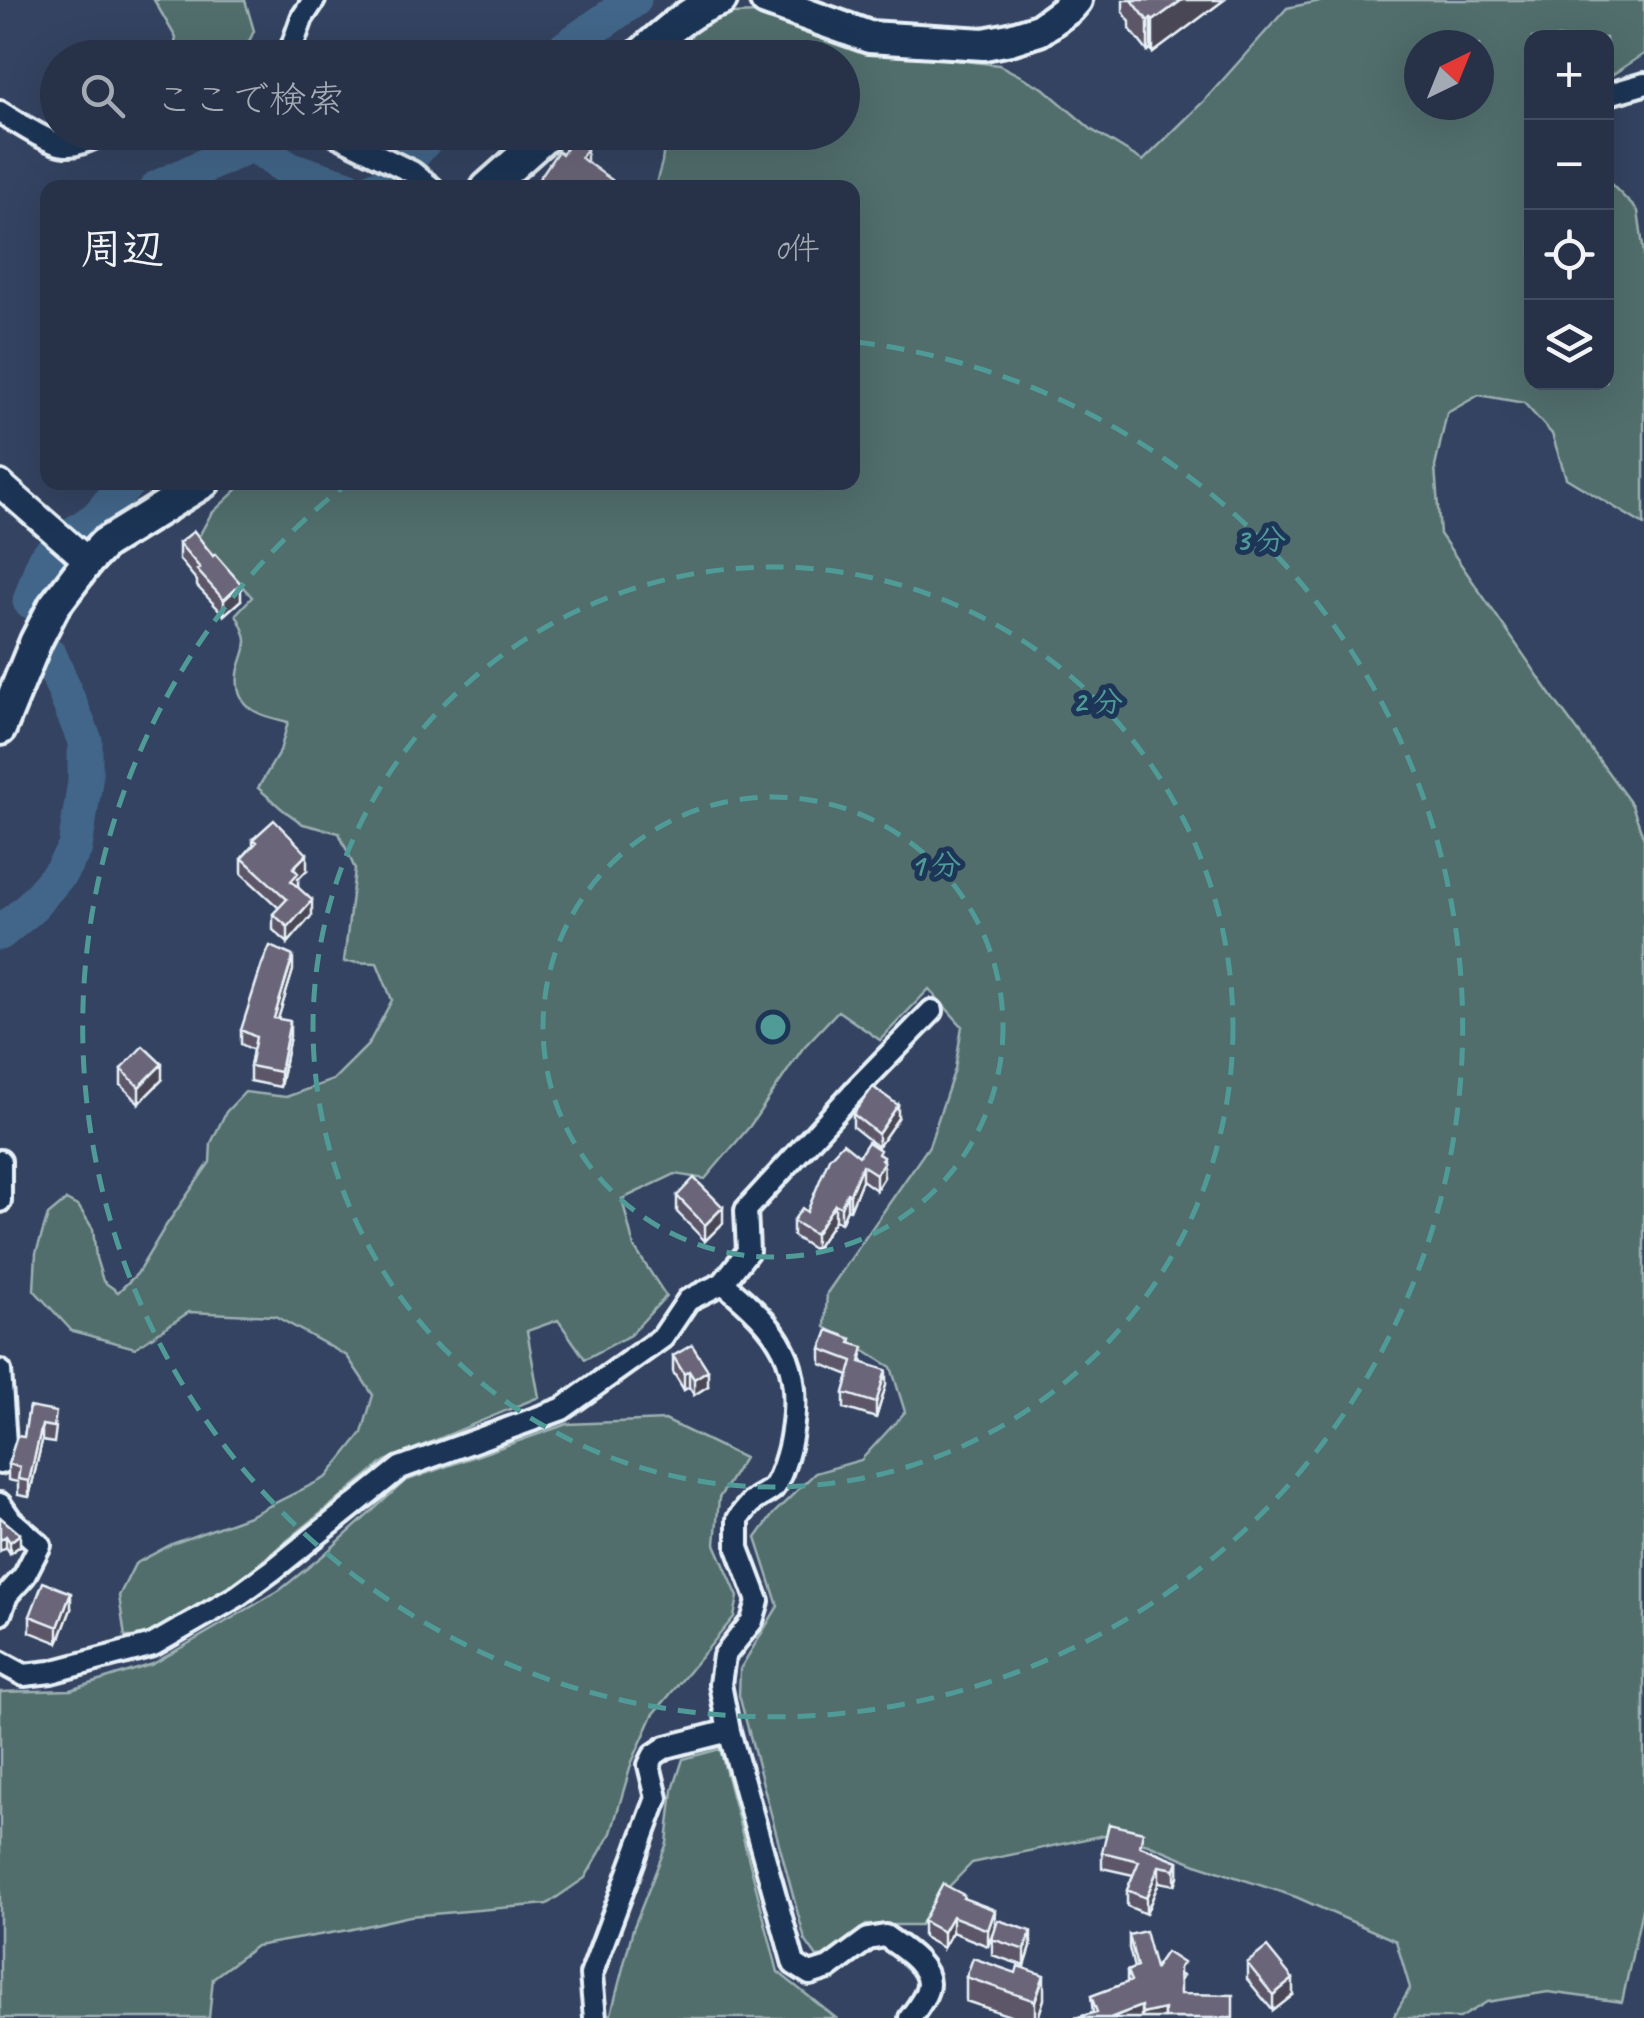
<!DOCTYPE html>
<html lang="ja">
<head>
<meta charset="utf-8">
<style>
  :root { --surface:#273249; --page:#333e53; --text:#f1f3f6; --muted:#a4aab4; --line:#434d61 }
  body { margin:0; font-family:Caveat,"Klee One",sans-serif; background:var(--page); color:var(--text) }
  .controls { position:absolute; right:30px; top:30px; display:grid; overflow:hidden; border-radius:20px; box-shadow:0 10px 40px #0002 }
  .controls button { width:90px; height:90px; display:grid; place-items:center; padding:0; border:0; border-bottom:2px solid var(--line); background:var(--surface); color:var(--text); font:50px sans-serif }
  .compass { position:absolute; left:1404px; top:30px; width:90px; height:90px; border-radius:50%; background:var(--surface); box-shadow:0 10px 40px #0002; rotate:43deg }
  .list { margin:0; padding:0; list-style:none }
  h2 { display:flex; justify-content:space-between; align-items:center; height:130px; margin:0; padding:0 40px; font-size:42px }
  h2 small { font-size:32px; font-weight:400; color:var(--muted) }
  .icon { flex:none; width:55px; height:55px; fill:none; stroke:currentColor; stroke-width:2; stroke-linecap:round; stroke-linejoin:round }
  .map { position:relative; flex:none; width:1644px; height:2018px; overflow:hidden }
  .search { position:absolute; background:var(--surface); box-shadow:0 10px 40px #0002; left:40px; top:40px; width:820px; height:110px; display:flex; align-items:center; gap:25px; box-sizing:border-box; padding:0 35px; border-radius:55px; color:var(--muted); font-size:38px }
  .panel { position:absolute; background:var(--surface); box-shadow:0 10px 40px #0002; left:40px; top:180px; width:820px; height:310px; border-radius:20px }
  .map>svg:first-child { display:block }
  .green { fill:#516e6c; stroke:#9cb0b2; stroke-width:2.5; fill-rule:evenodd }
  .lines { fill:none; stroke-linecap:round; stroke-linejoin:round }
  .river { stroke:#426689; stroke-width:35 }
  .minor-casing { stroke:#e8f1f8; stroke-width:28 }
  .tertiary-casing { stroke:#e8f1f8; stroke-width:32 }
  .primary-casing { stroke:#e8f1f8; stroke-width:38 }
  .minor { stroke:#1d3557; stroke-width:20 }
  .tertiary { stroke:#1d3557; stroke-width:25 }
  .primary { stroke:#1d3557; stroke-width:30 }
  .wall { fill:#5b5767; stroke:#e8f1f8; stroke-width:2.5 }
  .shaded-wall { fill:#4a4754; stroke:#e8f1f8; stroke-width:2.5 }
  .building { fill:#6a6578; stroke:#e8f1f8; stroke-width:2.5 }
  .ring { fill:none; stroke:#509b97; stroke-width:5; stroke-dasharray:18 12 }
  .centre { fill:#509b97; stroke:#1d3557; stroke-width:5 }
  .ring-label { font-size:30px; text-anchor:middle; font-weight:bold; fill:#509b97; stroke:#1d3557; stroke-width:10; stroke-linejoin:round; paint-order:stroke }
</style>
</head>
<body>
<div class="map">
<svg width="1644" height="2018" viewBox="0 0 1644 2018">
  <rect width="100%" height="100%" fill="#344361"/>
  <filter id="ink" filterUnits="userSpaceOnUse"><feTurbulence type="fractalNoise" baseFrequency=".01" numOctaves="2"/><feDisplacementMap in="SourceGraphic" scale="20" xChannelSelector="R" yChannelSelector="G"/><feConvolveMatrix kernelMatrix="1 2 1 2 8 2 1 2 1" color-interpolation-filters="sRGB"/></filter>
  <g filter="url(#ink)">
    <path class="green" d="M154,0H245L254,31L242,56L238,57H172L176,38Z
      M1325,0H1644V54L1607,78L1606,38H1532V382H1606L1607,180L1638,211L1644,254V525L1566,478L1552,434L1524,403L1479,395L1447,413L1435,467L1440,534L1554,699L1632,805L1644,839V1900L1622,2002L1548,1992L1487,2002L1460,2018H1393L1410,1988L1396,1941L1296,1897L1199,1865L1148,1844L1109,1834L972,1863L941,1895L920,1925H866L829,1956L817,1957L805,1940L739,1695L740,1669L778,1606L756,1538L774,1513L815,1473L861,1460L905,1412L891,1367L825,1327L827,1293L929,1146L955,1069L962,1026L929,989L880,1040L838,1011L803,1048L750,1126L705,1179L675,1174L622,1199L634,1247L666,1296L630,1335L585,1359L558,1320L527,1331L539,1397L385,1461L229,1588L143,1637H125L119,1596L135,1564L172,1544L249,1516L327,1477L362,1433L373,1395L347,1356L275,1316L189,1312L135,1348L72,1331L34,1290L36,1253L48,1215L66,1200L79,1207L93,1229L96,1258L103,1281L118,1292L137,1274L165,1227L210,1162L211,1143L226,1112L245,1092L286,1097L333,1080L368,1045L392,1000L377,963L344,962L355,869L339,833L303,824L282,809L258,788L280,751L288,722C260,715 234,710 238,674C239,664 245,654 246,643C247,634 240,623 236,614L252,597L198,538L211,514L244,483L852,482V188L655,187L662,162L666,133L842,132V58L676,57L678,41L701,20L733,14L759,13L865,49L999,65L1043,88L1092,130L1143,161L1203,102L1287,8ZM1419,45H1479V105H1419Z
      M665,1420L744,1458L719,1498L715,1544L738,1597L734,1617L653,1715L632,1762L611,1833L585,1878L547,1904L410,1916L348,1930L256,1946L213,1978L209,2018H0V1692L71,1690L153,1664L280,1590L326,1553L405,1481L567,1424Z
      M720,1749L778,1972L836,2018H610L633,1929L667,1843L673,1790L683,1759Z"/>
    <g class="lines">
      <path class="river" d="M551,58L634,0
        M157,188L252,144L287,168L348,188
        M375,188L390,183L422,143L434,132
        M30,601L44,560L63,541L97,518L128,482
        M0,933L28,910L60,873L75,848L85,781V741L50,656"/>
      <g class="minor-casing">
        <path id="minor" d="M288,58L302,18L314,0
          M1609,94L1644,84
          M0,112C15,121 49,144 65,145C77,146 94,138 104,132
          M330,132L412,172L432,188
          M0,1161V1201
          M723,1283C780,1330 804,1361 791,1437C789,1450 781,1478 773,1488C768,1493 759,1496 753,1501C747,1506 742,1513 738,1519V1548L758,1601L752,1621L724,1656L720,1684L729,1731L794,1964L810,1974L829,1968L868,1939L885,1936C901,1947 934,1967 927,1990C924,2000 916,2010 910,2018
          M0,1371L5,1443L0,1463
          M0,1504L11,1520L40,1545L24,1576L7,1595L0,1614
          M0,1662L24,1675L51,1672L153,1645L236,1597L273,1570L400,1468L562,1409L663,1337L688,1300L723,1283L748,1251L746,1210L859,1086L932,1011
          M595,2018L591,1975L657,1798L649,1765L654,1755L666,1747L729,1731"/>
      </g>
      <g class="tertiary-casing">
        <path id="tertiary" d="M0,484L88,561"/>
      </g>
      <g class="primary-casing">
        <path id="primary" d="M766,0L869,37L984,44L1010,39L1039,30L1069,8L1076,0
          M637,58C662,36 689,9 721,0
          M487,188L550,132
          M0,729L36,641L54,606L88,561L104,544L204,482"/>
      </g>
      <use href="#minor" class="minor"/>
      <use href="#tertiary" class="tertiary"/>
      <use href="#primary" class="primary"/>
    </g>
    <path class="wall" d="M1123,0H1224L1153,53L1151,50L1148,52L1130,29V22L1123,12Z
      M363,132H384L380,141Z
      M562,154L587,163L612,188H539V179Z
      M179,543L241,600L224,615L197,586V581L179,559Z
      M253,839L307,870L298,879V888L312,915L288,943L273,930V914L279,908L242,874V858L253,845Z
      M293,970L278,1019L290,1036L280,1087L250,1081V1066L253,1050L241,1044V1030Z
      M121,1069L162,1080L139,1103L121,1085Z
      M853,1114L898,1118L878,1147L853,1127Z
      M880,1155L884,1177L876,1190L862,1180L850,1210L847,1209L841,1223L835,1220L815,1250L793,1236V1221L807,1212L859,1156Z
      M677,1196L723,1223L705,1241L677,1212Z
      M852,1343L864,1364L886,1385L876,1418L844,1408V1393L849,1375L821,1364V1349Z
      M673,1356L708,1386L694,1395L689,1387L684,1390L673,1372Z
      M29,1407L56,1427L54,1443L42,1441L29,1497L18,1495V1482L8,1480V1464L24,1437Z
      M0,1517L20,1546L10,1553L6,1547Z
      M71,1609L58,1643L30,1632V1616Z
      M1143,1847L1178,1861V1876L1175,1885L1159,1882L1146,1914L1127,1906V1890L1133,1875L1102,1868V1852Z
      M964,1898L995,1926L988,1946L952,1932L943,1948L923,1937V1921Z
      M1129,1935L1155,1968L1183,1976L1180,1981V1994L1233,2018H1075L1093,2013L1091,1996L1127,1983V1971L1134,1968L1129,1948Z
      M992,1939L1031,1947L1025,1966L992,1955Z
      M1247,1963L1293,1995L1273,2011L1247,1979Z
      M1016,1973L1044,1999L1038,2018H1016L966,2001V1977Z"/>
    <path class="shaded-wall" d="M1182,0H1224L1153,53V21Z
      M1151,18V50L1148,52V21Z
      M587,149V173L581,158Z
      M241,584V600L224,615V600Z
      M307,854V870L298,879V889L291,897L293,868Z
      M312,900V915L288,943V927Z
      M293,956V970L274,1032V1018Z
      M290,1021V1036L280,1087V1072Z
      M162,1064V1080L139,1103V1087Z
      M898,1105V1118L878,1147V1134Z
      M883,1157L884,1177L876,1190V1174Z
      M862,1165V1180L850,1210V1194Z
      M847,1193V1209L841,1223V1207Z
      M835,1204V1220L815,1250V1234Z
      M723,1207V1223L705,1241V1225Z
      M708,1370V1386L694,1395V1379Z
      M886,1370V1385L876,1418V1403Z
      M689,1371V1387L684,1390V1374Z
      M42,1425V1441L29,1497V1481Z
      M20,1534V1546L10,1553V1542Z
      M6,1536V1547L0,1551V1540Z
      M71,1593V1609L58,1643V1627Z
      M1178,1861V1876L1175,1885V1869Z
      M1159,1866V1882L1146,1914V1898Z
      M995,1910V1926L988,1946V1930Z
      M952,1916V1932L943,1948V1932Z
      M1031,1931V1947L1025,1966V1950Z
      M1044,1975V1999L1038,2018H1035V2001Z
      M1293,1979V1995L1273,2011V1995Z
      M1141,2006V2018H1110Z
      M1164,2009V2018H1142V2014Z"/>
    <path class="building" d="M1132,0H1182L1153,21L1151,18L1148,21Z
      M573,139L587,149L581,158L612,180L606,188H552L539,179L558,151L562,154Z
      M194,531L213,556L215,554L241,584L224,600L197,570L200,568L179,543Z
      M274,820L307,854L293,868L298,873L291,881L312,900L288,927L273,914L287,899L242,858L257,842L253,839Z
      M270,946L293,956L274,1018L290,1021L280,1072L250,1066L256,1037L241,1030L262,964Z
      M143,1046L162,1064L139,1087L121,1069Z
      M873,1087L898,1105L878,1134L853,1114Z
      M868,1142L880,1150L878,1154L883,1157L881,1160L884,1162L876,1174L862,1165L850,1194L847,1193L841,1207L835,1204L815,1234L793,1221L802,1208L807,1212L829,1158L843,1143L859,1156Z
      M694,1178L723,1207L705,1225L677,1196Z
      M828,1330L852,1339L850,1343L864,1347L860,1362L886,1370L876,1403L844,1393L853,1361L821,1349Z
      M692,1345L708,1370L694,1379L689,1371L684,1374L673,1356Z
      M29,1407L56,1412L54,1427L42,1425L29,1481L18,1479L20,1467L8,1464L17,1436L24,1437Z
      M0,1517L20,1534L10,1542L6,1536L0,1540Z
      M43,1582L71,1593L58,1627L30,1616Z
      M1109,1824L1143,1832L1140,1846L1178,1861L1175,1869L1159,1866L1146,1898L1127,1890L1139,1861L1102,1852Z
      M943,1884L964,1895L963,1898L995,1910L988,1930L952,1916L943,1932L923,1921Z
      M998,1920L1031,1931L1025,1950L992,1939Z
      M1145,1931L1155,1968L1166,1952L1183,1963L1179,1968L1180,1994L1233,1995V2018H1164V2009L1142,2014L1141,2006L1110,2018H1075L1097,2012L1091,1996L1131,1981L1127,1971L1137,1967L1129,1935Z
      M1267,1947L1293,1979L1273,1995L1247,1963Z
      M973,1958L1016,1973L1018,1966L1044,1975L1035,2001L966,1977Z"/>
  </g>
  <g class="ring">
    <circle cx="773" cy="1027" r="230"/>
    <circle cx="773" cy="1027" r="460"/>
    <path d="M857 342A690 690 0 1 1 348 483"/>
  </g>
  <circle cx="773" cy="1027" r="15" class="centre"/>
  <g class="ring-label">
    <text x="1261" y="550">3 分</text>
    <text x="1098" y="712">2 分</text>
    <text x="936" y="875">1 分</text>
  </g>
</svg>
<div class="controls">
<button>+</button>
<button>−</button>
<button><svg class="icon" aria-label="locate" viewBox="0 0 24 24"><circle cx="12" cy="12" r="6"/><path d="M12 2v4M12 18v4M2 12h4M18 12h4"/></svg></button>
<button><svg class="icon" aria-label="layers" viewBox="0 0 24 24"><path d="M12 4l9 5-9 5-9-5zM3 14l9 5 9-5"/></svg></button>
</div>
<svg class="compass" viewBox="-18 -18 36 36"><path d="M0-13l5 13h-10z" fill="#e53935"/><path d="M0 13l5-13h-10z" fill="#a4aab4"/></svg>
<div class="search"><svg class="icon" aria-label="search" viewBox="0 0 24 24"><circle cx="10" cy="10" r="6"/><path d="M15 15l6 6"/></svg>ここで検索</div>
<section class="panel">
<h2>周辺<small>0件</small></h2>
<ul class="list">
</ul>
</section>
</div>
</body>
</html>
